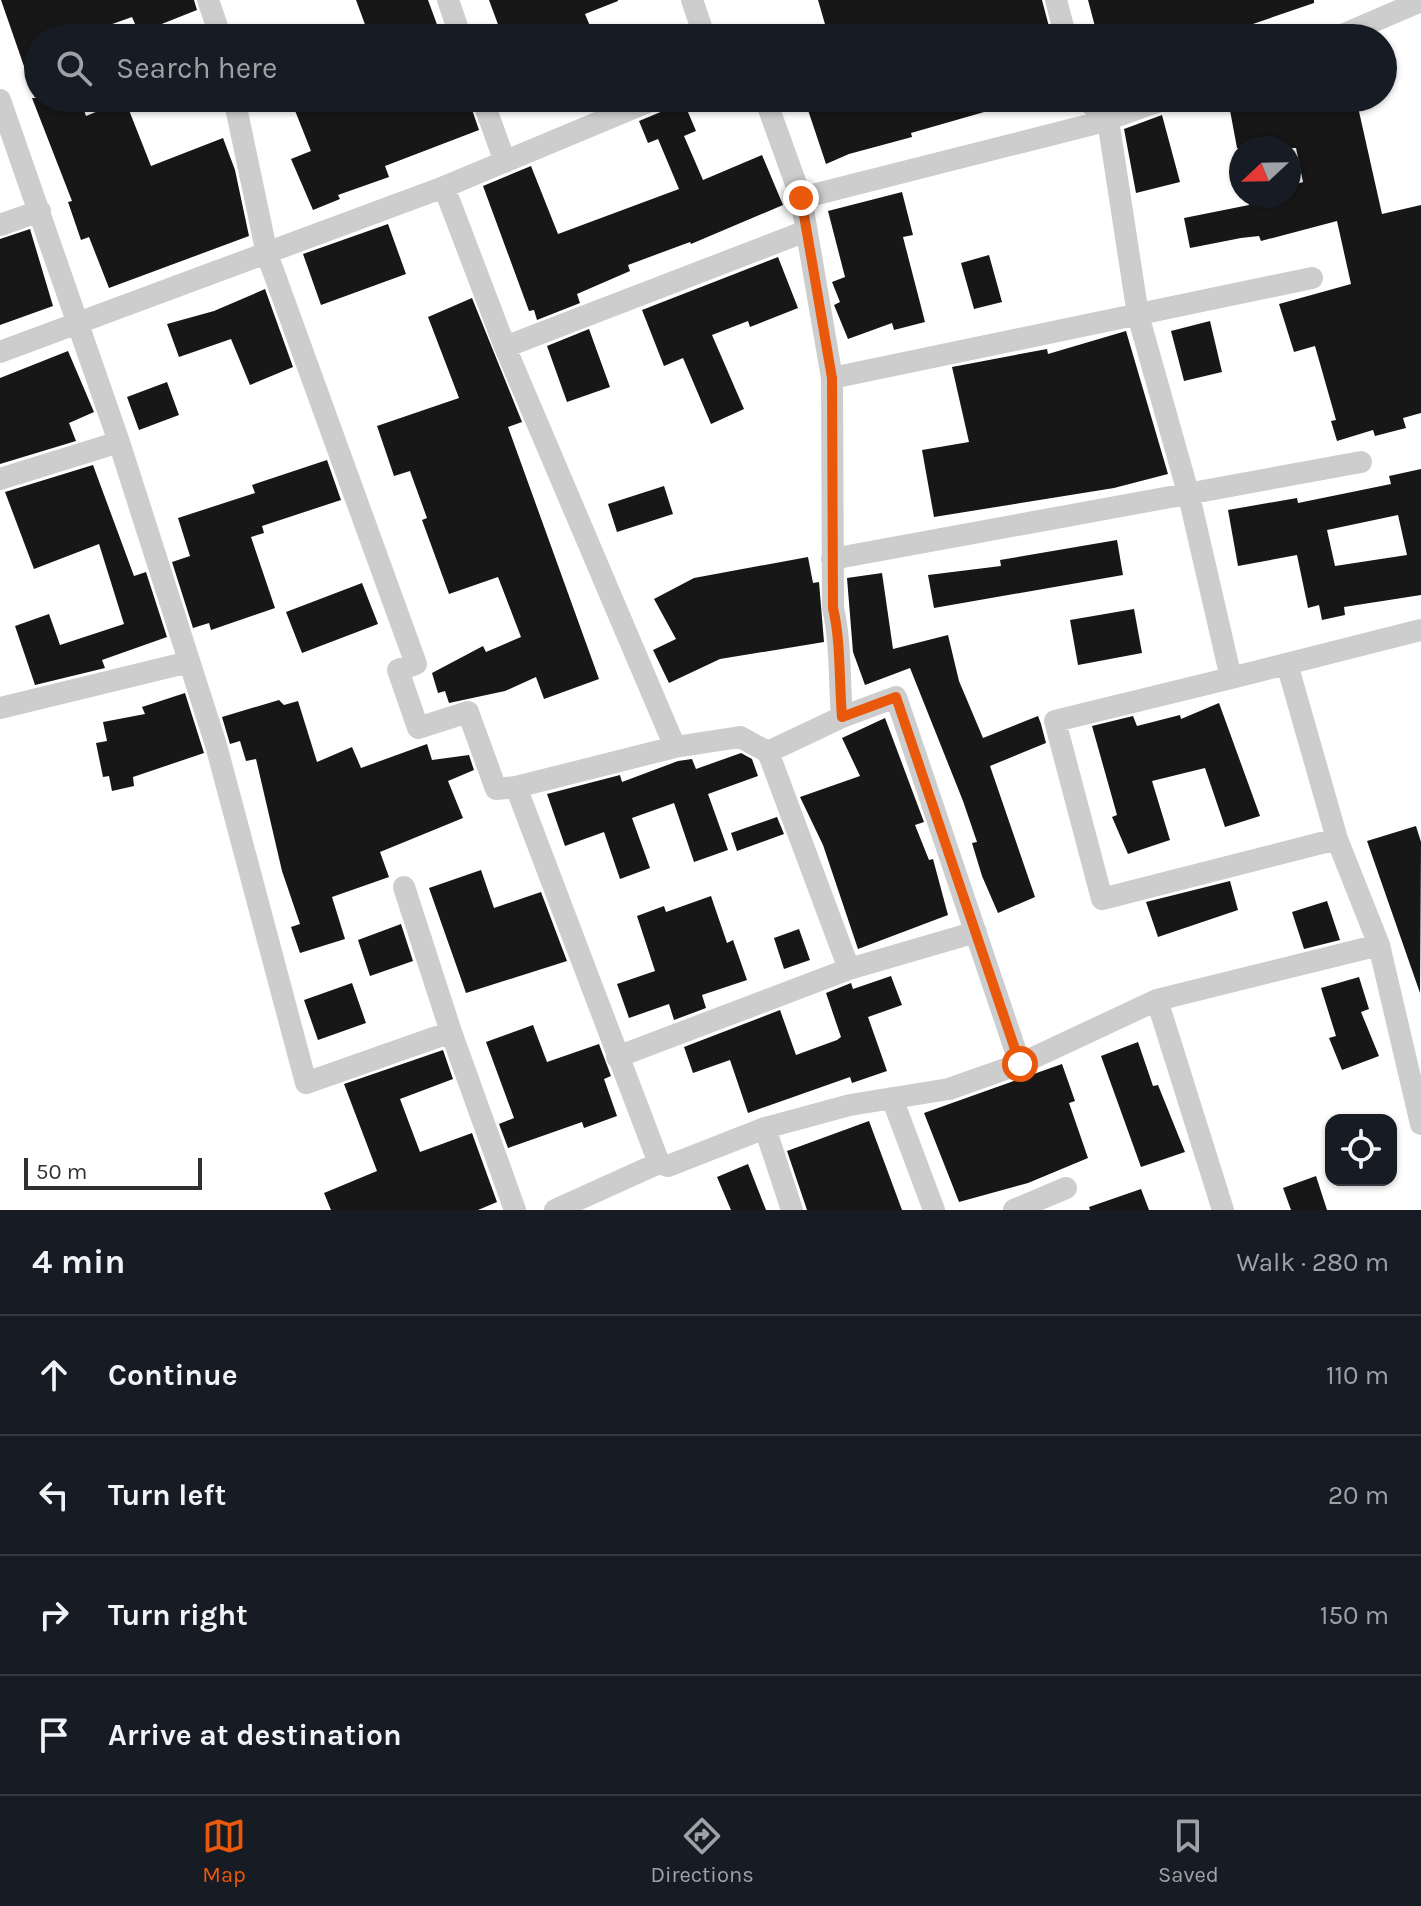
<!DOCTYPE html>
<html lang="en">
<head>
<meta charset="utf-8">
<style>
  :root { --surface:#171b24; --page:#20242c; --text:#f1f3f6; --muted:#9ea1a6; --line:#363941; --accent:#ea580c }
  body { margin:0; font-family:Karla,sans-serif; background:var(--page); color:var(--text) }
  .controls { position:absolute; right:24px; bottom:24px; display:grid; overflow:hidden; border-radius:16px; box-shadow:0 2px 6px #0004 }
  .controls button { width:72px; height:72px; display:grid; place-items:center; padding:0; border:0; border-bottom:2px solid var(--line); background:var(--surface); color:var(--text); font:40px sans-serif }
  .compass { position:absolute; left:1229px; top:136px; width:72px; height:72px; border-radius:50%; background:var(--surface); box-shadow:0 2px 6px #0004; rotate:248deg }
  .scale { position:absolute; left:24px; bottom:20px; width:178px; box-sizing:border-box; padding-left:8px; border:4px solid #303030; border-top:0; font-size:22px; line-height:28px; white-space:nowrap; color:#303030; -webkit-text-stroke:6px #fff; paint-order:stroke }
  .stop { position:absolute; width:24px; height:24px; margin:-18px; border:6px solid #ea580c; border-radius:50%; background:#fff }
  .stop.end { background:#ea580c; border-color:#fff; box-shadow:0 2px 8px #0008 }
  .list { margin:0; padding:0; list-style:none }
  h2 { display:flex; justify-content:space-between; align-items:center; height:104px; margin:0; padding:0 32px; font-size:34px }
  h2 small { font-size:26px; font-weight:400; color:var(--muted) }
  .list li { display:grid; grid-template-columns:52px 1fr auto; gap:24px; align-items:center; box-sizing:border-box; height:120px; padding:0 32px; border-top:2px solid var(--line) }
  .list b { display:block; font-size:30px; white-space:nowrap }
  .list em { font-size:26px; font-style:normal; color:var(--muted) }
  .icon { flex:none; width:44px; height:44px; fill:none; stroke:currentColor; stroke-width:2; stroke-linecap:round; stroke-linejoin:round }
  .map { position:relative; flex:none; width:1421px; height:1210px; overflow:hidden }
  .search { position:absolute; background:var(--surface); box-shadow:0 2px 6px #0004; left:24px; right:24px; top:24px; height:88px; display:flex; align-items:center; gap:20px; box-sizing:border-box; padding:0 28px; border-radius:44px; color:var(--muted); font-size:30px }
  .sheet { height:584px; background:var(--surface) }
  nav { display:flex; justify-content:space-around; align-items:center; box-sizing:border-box; height:112px; border-top:2px solid var(--line); background:var(--surface); font-size:22px; color:var(--muted) }
  nav a { display:grid; justify-items:center; gap:4px }
  nav .on { color:var(--accent) }
  .map>svg:first-child { display:block }
  .building { fill:#171717; fill-rule:evenodd }
  .lines { fill:none; stroke-linecap:round; stroke-linejoin:round }
  .minor { stroke:#cdcdcd; stroke-width:22 }
  .route { stroke:#ea580c; stroke-width:10 }
</style>
</head>
<body>
<div class="map">
<svg width="1421" height="1210" viewBox="0 0 1421 1210">
  <rect width="100%" height="100%" fill="#fff"/>
  <path class="building" d="M1,0H194L197,10L139,33L132,17L73,38H38L35,98Z
    M356,0H428L442,38H370Z
    M489,0H618V1L585,14L595,38H503Z
    M818,0H1042L1052,38H829Z
    M1088,0H1314V3L1212,38H1098Z
    M32,98H80L86,116L125,100L151,166L223,138L235,170L249,236L109,288L89,237L81,240L68,202L72,201Z
    M290,98H468L479,130L385,166L389,177L338,195L340,199L313,210L291,159L311,151Z
    M671,98H682L696,131L684,136L703,180L762,155L783,205L691,244L690,242L628,265L630,271L577,294L580,303L537,320L534,310L529,311L483,186L531,166L558,234L679,189L658,139L648,143L639,121L663,111Z
    M804,98H1011L1012,104L911,133L912,137L849,154L826,164Z
    M1266,98H1356L1382,214L1421,205V413L1403,418L1406,428L1375,436L1373,430L1337,441L1331,421L1336,420L1315,346L1294,352L1279,304L1351,284L1337,221L1261,241L1259,236L1241,238L1190,248L1184,218L1249,205L1247,196H1289V186L1303,182L1296,148H1237L1229,105Z
    M1162,115L1180,182L1136,193L1124,129Z
    M902,192L913,235L903,237L925,322L894,330L892,323L848,339L834,305L840,302L832,282L845,277L828,211Z
    M388,224L406,274L321,305L303,254Z
    M30,229L53,306L0,325V239Z
    M989,255L1002,302L974,309L961,263Z
    M778,257L798,308L750,327L748,321L712,335L744,409L711,424L683,358L664,366L642,310Z
    M265,289L293,367L250,385L231,339L179,357L167,324L214,311Z
    M472,298L522,422L508,427L599,679L544,699L536,677L505,691L449,703L445,691L438,693L432,673L483,646L486,652L521,637L498,577L449,594L422,520L427,518L410,471L394,476L377,426L459,398L428,317Z
    M1210,321L1222,372L1184,381L1171,331Z
    M589,329L610,387L567,402L547,346Z
    M1126,331L1168,474L1114,488L934,517L922,450L969,442L952,367L1047,349L1048,354Z
    M68,351L94,412L69,423L76,441L0,464V378Z
    M167,382L179,415L139,430L127,397Z
    M327,460L341,500L262,526L264,533L251,537L275,608L211,630L209,623L193,628L172,562L190,556L178,518L255,493L252,485Z
    M93,465L134,576L146,572L167,637L102,660L105,668L35,685L15,626L49,614L60,645L124,624L99,544L34,569L5,492Z
    M1421,469V595L1344,607L1345,615L1322,620L1319,605L1308,608L1297,555L1238,566L1228,510L1297,498L1298,503L1391,484L1389,476ZM1398,515L1407,555L1335,566L1327,530Z
    M664,486L673,514L617,532L608,504Z
    M1117,540L1123,575L934,608L928,575L1001,566L1000,560Z
    M808,557L813,583L819,582L824,642L720,659L669,683L653,650L676,639L654,599L694,578Z
    M882,573L893,649L948,635L959,681L983,738L1038,716L1041,724L1046,743L990,766L1035,897L998,913L982,876L972,843L977,842L963,801L910,668L865,685L853,652L847,578Z
    M362,583L378,624L302,653L286,612Z
    M1134,609L1142,653L1078,665L1070,620Z
    M185,693L204,753L133,777L134,786L112,791L109,776L103,777L96,743L107,741L103,722L145,714L142,707Z
    M279,700L284,705L298,701L317,762L352,747L361,768L427,744L432,760L469,755L474,770L448,781L463,818L380,852L389,877L332,897L345,939L300,953L291,927L300,924L282,871L256,759L246,761L240,741L230,744L222,717Z
    M1219,703L1260,816L1225,827L1205,768L1152,781L1170,840L1128,854L1112,817L1117,815L1092,726L1133,716L1137,726L1180,715L1181,719Z
    M885,718L924,822L915,825L929,860L933,859L948,915L858,949L823,845L800,797L860,776L842,738Z
    M741,753L752,759L758,776L708,794L728,850L694,862L674,803L632,818L650,868L620,879L604,832L565,846L547,794L620,775L622,782L678,761L692,759L696,769Z
    M777,817L784,834L737,851L731,833Z
    M1416,826L1421,842L1420,993L1367,841Z
    M481,870L494,908L541,892L567,961L466,993L429,888Z
    M1230,881L1238,910L1158,937L1146,902Z
    M711,896L727,943L733,940L747,980L702,995L706,1008L674,1020L669,1004L629,1018L617,984L655,971L637,916L664,906L666,912Z
    M1327,901L1340,940L1304,949L1292,912Z
    M401,924L413,961L370,976L358,940Z
    M799,929L810,960L784,969L774,938Z
    M891,976L902,1005L868,1017L887,1071L852,1083L850,1077L748,1113L730,1060L693,1073L684,1047L780,1010L796,1055L837,1040L841,1037L826,993L851,983L853,989Z
    M1359,977L1369,1009L1361,1012L1379,1056L1342,1070L1329,1038L1336,1036L1321,988Z
    M352,983L366,1023L318,1040L304,1000Z
    M533,1025L547,1062L599,1044L611,1076L604,1079L617,1116L584,1128L582,1122L508,1148L499,1124L514,1118L486,1042Z
    M1138,1042L1153,1086L1158,1085L1185,1152L1141,1167L1101,1056Z
    M443,1050L453,1079L400,1099L420,1152L472,1133L497,1202L478,1210H331L324,1193L377,1171L344,1084Z
    M1062,1064L1075,1101L1069,1103L1088,1158L1028,1183L959,1202L924,1113Z
    M869,1121L902,1210H807L787,1151Z
    M748,1164L766,1210H731L717,1177Z
    M1316,1176L1327,1210H1291L1283,1188Z
    M1141,1189L1149,1210H1090L1089,1207Z"/>
  <g class="lines">
    <path class="minor" d="M208,0L221,38
      M448,0L461,38
      M692,0L705,38
      M1056,0L1066,38
      M1335,38L1421,1
      M234,98L267,254L416,664L398,670L418,728L468,712L496,789L516,787L659,1163
      M482,98L505,162
      M765,98L801,198
      M1084,98L1108,120L1138,315L1189,496L1231,678L1421,630
      M0,100L119,442L216,745L306,1083L451,1032
      M444,187L505,347L675,747
      M0,225L40,211
      M505,347L806,231
      M0,352L444,187L657,98
      M832,378L1312,278
      M0,479L119,442
      M832,559L1361,462
      M1287,664L1337,839L1379,945L1421,1124
      M1231,678L1055,721L1102,899L1337,839
      M0,708L189,662
      M842,717L896,697L1020,1064
      M768,752L849,969L976,932
      M516,787L675,747L740,737L768,752L842,717C839,681 841,642 833,608L832,378L801,198L1101,122L1168,98
      M404,887L451,1032L515,1210
      M617,1057L849,969
      M892,1098L934,1210
      M765,1128L792,1210
      M555,1210L659,1163L668,1166L765,1128L850,1105L949,1089L1020,1064L1157,1000
      M1014,1210L1066,1188
      M1223,1210L1157,1000L1379,945"/>
  </g>
  <g class="lines">
    <path class="route" d="M801,198L832,378L833,608C841,642 839,681 842,717L896,697L1020,1064"/>
  </g>
</svg>
<div class="controls">
<button><svg class="icon" aria-label="locate" viewBox="0 0 24 24"><circle cx="12" cy="12" r="6"/><path d="M12 2v4M12 18v4M2 12h4M18 12h4"/></svg></button>
</div>
<svg class="compass" viewBox="-18 -18 36 36"><path d="M0-13l5 13h-10z" fill="#e53935"/><path d="M0 13l5-13h-10z" fill="#9ea1a6"/></svg>
<div class="scale">50 m</div>
<div class="stop" style="left:1020px;top:1064px"></div>
<div class="stop end" style="left:801px;top:198px"></div>
<div class="search"><svg class="icon" aria-label="search" viewBox="0 0 24 24"><circle cx="10" cy="10" r="6"/><path d="M15 15l6 6"/></svg>Search here</div>
</div>
<section class="sheet">
<h2>4 min<small>Walk · 280 m</small></h2>
<ul class="list">
<li><svg class="icon" aria-label="ahead" viewBox="0 0 24 24"><path d="M12 20V5M6 11l6-6 6 6"/></svg><div><b>Continue</b></div><em>110 m</em></li>
<li><svg class="icon" aria-label="left" viewBox="0 0 24 24"><path d="M17 20v-9H6M10 6l-5 5 5 5"/></svg><div><b>Turn left</b></div><em>20 m</em></li>
<li><svg class="icon" aria-label="right" viewBox="0 0 24 24"><path d="M7 20v-9h11M14 6l5 5-5 5"/></svg><div><b>Turn right</b></div><em>150 m</em></li>
<li><svg class="icon" aria-label="arrive" viewBox="0 0 24 24"><path d="M6 21V4h12l-3 4 3 4H6"/></svg><div><b>Arrive at destination</b></div></li>
</ul>
</section>
<nav>
<a class="on"><svg class="icon" aria-label="map" viewBox="0 0 24 24"><path d="M3 6l6-2 6 2 6-2v14l-6 2-6-2-6 2zM9 4v14M15 6v14"/></svg>Map</a>
<a><svg class="icon" aria-label="directions" viewBox="0 0 24 24"><path d="M12 3l9 9-9 9-9-9zM9 14v-3h6M13 9l2 2-2 2"/></svg>Directions</a>
<a><svg class="icon" aria-label="saved" viewBox="0 0 24 24"><path d="M7 4h10v16l-5-4-5 4z"/></svg>Saved</a>
</nav>
</body>
</html>
